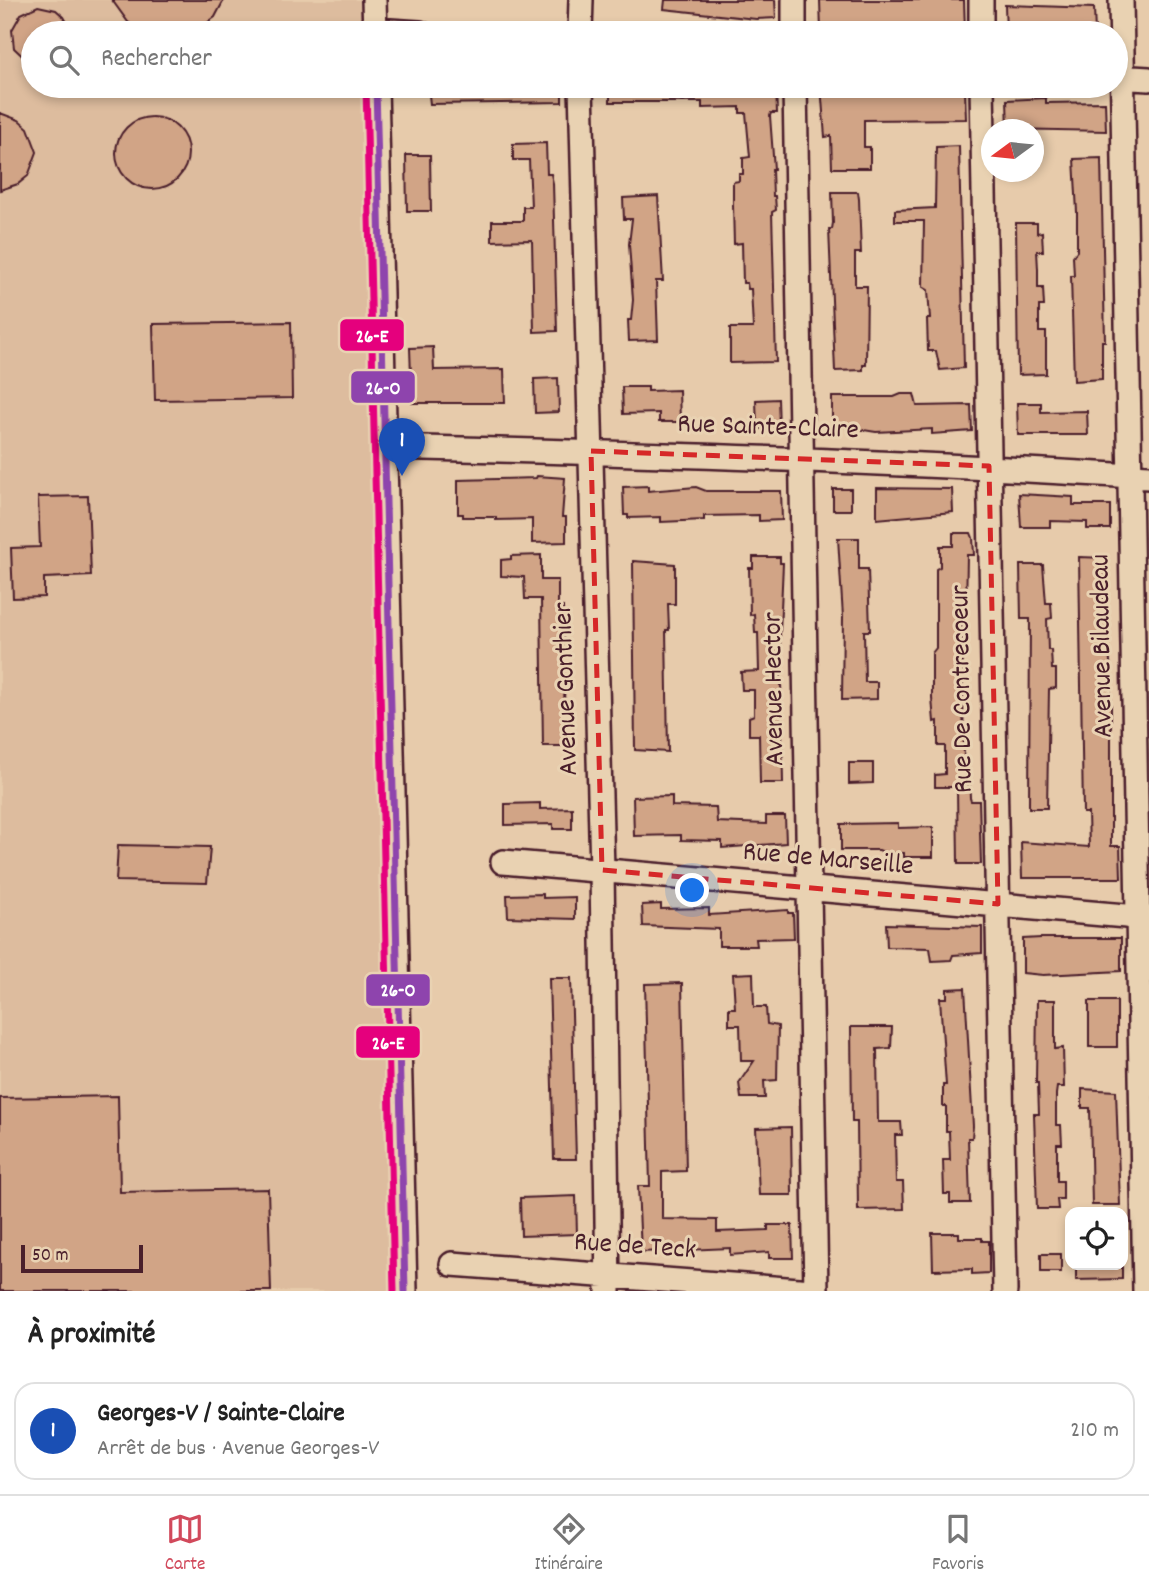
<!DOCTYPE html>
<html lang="fr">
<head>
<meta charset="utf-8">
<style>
  :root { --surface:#fff; --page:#f6f6f6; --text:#222; --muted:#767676; --line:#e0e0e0; --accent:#d1495b }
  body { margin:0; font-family:Dekko,sans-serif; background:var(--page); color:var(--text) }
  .controls { position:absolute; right:21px; bottom:21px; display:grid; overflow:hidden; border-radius:14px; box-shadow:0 4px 10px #0003 }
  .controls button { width:63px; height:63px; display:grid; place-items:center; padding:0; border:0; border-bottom:2px solid var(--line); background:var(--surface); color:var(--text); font:35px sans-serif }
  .compass { position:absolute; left:981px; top:119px; width:63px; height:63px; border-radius:50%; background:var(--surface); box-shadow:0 4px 10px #0003; rotate:255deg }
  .scale { position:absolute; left:21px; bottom:18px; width:122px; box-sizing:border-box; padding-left:7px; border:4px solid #4a1f2b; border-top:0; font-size:19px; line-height:24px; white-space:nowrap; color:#4a1f2b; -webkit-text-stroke:5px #e9d2b2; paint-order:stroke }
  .you { position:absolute; left:693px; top:891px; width:24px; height:24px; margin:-18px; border:5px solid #fff; border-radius:50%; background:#1a73e8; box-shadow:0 0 0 10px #1a73e833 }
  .badge { display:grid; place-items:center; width:46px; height:46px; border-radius:50%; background:var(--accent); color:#fff; font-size:23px; font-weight:700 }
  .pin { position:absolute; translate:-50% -58px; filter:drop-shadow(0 2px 4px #0008) }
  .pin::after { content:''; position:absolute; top:37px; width:24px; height:21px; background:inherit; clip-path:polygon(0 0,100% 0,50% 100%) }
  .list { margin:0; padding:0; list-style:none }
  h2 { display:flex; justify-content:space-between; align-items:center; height:91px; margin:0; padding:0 28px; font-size:30px }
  h2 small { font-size:23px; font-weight:400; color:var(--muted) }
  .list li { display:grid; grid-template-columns:46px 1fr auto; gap:21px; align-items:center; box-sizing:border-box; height:98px; margin:0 14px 14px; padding:0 14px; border:2px solid var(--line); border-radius:21px }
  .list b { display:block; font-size:26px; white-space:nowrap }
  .list p { margin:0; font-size:23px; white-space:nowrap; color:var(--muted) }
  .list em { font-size:23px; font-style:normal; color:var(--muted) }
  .icon { flex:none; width:38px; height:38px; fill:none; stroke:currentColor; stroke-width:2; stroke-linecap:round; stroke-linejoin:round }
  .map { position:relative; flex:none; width:1149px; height:1291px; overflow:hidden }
  .search { position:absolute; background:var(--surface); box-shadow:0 4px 10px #0003; left:21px; right:21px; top:21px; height:77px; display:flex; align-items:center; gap:18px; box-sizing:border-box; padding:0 24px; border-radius:38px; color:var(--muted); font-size:26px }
  .sheet { height:203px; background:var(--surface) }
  nav { display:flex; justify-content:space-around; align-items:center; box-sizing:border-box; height:98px; border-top:2px solid var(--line); background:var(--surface); font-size:19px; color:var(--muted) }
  nav a { display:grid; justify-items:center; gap:4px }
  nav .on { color:var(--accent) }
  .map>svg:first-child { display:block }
  .built { fill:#ddbc9e }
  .building { fill:#d1a486; stroke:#4a1f2b; stroke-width:2 }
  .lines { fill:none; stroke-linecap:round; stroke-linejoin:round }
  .minor-casing { stroke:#4a1f2b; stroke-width:28 }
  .minor { stroke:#e9d2b2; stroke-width:23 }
  .bus-1-casing { stroke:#e9d2b2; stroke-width:12 }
  .bus-2-casing { stroke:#e9d2b2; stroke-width:12 }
  .bus-1 { stroke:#8e44ad; stroke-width:7 }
  .bus-2 { stroke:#e5007d; stroke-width:7 }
  .marked { fill:none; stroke:#d62828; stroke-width:5; stroke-dasharray:14 9; stroke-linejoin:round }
  .labels { text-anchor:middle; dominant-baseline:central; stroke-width:6; stroke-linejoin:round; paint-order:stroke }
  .street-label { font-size:28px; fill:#4a1f2b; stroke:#e9d2b2 }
  .line-badge { stroke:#e9d2b2; stroke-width:2.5 }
  .badge-label { font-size:19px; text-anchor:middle; font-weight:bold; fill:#fff }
</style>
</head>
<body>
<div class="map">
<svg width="1149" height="1291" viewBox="0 0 1149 1291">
  <rect width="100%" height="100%" fill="#e7cbab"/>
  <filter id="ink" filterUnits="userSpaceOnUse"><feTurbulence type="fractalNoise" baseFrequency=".0143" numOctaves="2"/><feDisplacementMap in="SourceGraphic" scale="14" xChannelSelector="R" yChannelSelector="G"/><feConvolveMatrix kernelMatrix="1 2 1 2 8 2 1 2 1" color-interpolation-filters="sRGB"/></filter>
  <g filter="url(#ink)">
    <path class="built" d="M0,0H368L369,33H33V86H370L398,1291H0Z"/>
    <path class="building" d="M112,0H224L215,17L193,33H143L128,22Z
      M665,0H775L776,18L756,19L664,9Z
      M820,0H964L965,32L862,27V33L821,32Z
      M1005,5L1094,8L1095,33H1006Z
      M38,6L56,10L64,17L73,33H33V66L14,48L12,30L21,14Z
      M428,86H562V102L430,104Z
      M610,86H776L777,113H771L770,116L774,169H772L773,196H775L776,210L772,212L776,362L730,363V328H753L751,289H748L747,283H743L742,243L734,244L733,205V182L739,181V174H743V158L750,157L746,113H740V107L702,108V102H610Z
      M821,86L965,90L966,119L864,120V147H870V168H832L831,136L825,137Z
      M1046,98V103L1105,102L1106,131L1008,129L1007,100Z
      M0,113L19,120L28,128L37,152L28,176L18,184L0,190Z
      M116 153a36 36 0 1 1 72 0a36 36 0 1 1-72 0Z
      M546,143L547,174H551L553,183L557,331L534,332L532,240L492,241V221H523V207H531L529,160H513V144Z
      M959,146L964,368L940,370L936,351H928L927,319H930L928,290L923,287L924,221H895V210L935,208L936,147Z
      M406,155H430L431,211H407Z
      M1101,158L1105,341H1102V379L1074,381L1071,276H1074L1073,256L1077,251V212L1074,159Z
      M832,192H858L859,199L861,253H855V286H867L866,365H863V370L835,371L829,229H832L833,223Z
      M658,196L663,281H656L658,340L629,341L628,320H631L633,300L629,244L632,219H624L623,198Z
      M1016,223H1037V233L1042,232L1043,251H1037L1038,269V288H1043L1044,306H1039V332H1046V374L1018,375Z
      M291,322L292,398L155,400L153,324Z
      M433,347L434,370L504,369L505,403H412L410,348Z
      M558,378L559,412L535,413L534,379Z
      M622,387H648V391L679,390L680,422H659V413L623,414Z
      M901,394H914L917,406L971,405L972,431L932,434V429L876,432L832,425V397H894Z
      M778,399L779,428L757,429L756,400Z
      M1017,403H1041V412L1087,411L1088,435H1018Z
      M537,476L565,478L562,517H566V542L532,543V519L496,520V517H463V514H458V480L536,478Z
      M648,486V491L696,487L706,491H781L782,520L759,521V515L704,516V520L661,522V517L628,518V515H624L623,487Z
      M877,488L952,489L953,512L877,519Z
      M833,489H851V510H833Z
      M1019,494L1073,497V505H1110V529H1087V522L1050,521V527H1021Z
      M88,496L91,576L44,578V597L13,598L11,548L40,547L38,497Z
      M953,533H971L973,538L974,555H967L966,609H962L964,764L965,771L969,770L970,798L971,801H979L981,864H958L957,787H935V775L945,774V746H938V721L934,722L932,698V653L936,648V569L940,567V546H953Z
      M838,538H859V569H868L870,631H864L865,682H877V699L842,700L843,617Z
      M541,555V580H558V607H563L565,746H543L541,599H525L524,577L501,576V560L511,559V556Z
      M753,557H780V563H783L780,632L783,783H760L759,735H749V717L754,715V690H742L741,672L759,671L758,633H755L754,614L750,615L749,568H753Z
      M1079,557L1106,558L1103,613H1106L1111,673V846H1120L1121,878H1022L1021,842L1089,847L1088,813H1083Z
      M633,561L675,564V604H668L669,630H666L668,752L635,750Z
      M1020,565H1043L1046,603H1051L1052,618L1047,619L1048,650H1051L1052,669H1056V688L1049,689L1047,808H1029L1030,619H1021Z
      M849,763H873V783L849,784Z
      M672,796V806L716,807L717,822L766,824V816H785L786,843L722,848V841L681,840V835L634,836L633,797Z
      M540,803V809L572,808V829H553V824L505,825V804Z
      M898,823V828L933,827V857H904V853H886L879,850H841V824Z
      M118,845L210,847L207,883L116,881Z
      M543,894V898L575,897V919L508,917L507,895Z
      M661,904V909L709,908V915L788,910V913H793L794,938L756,939L757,946H719V929L643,926L642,905Z
      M886,924L982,927V953L953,955L951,960L932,961L930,948L887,947Z
      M1041,938H1121V971L1043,975L1023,973V939Z
      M753,973L754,1007H766L767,1024L778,1026L777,1080L764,1081L765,1098H741L739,1083L754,1061H741L740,1025H729V1008H735L733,974Z
      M549,978H571L576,1159H554Z
      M682,983L686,1171L662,1172V1219L717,1220V1232L768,1230V1225H792L793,1258H769V1252L730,1255V1248L641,1252L638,1186H650L645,984Z
      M965,988L973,1126L972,1138H968L970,1203H950V1194H944L943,1160H950L949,1131H946V1106H943V1085H946L940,998H947V989Z
      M1037,1000H1055V1049L1063,1048L1064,1087H1057L1056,1094V1125H1061L1062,1144H1057V1181H1063V1199H1057L1058,1209H1037L1034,1114H1039L1038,1083H1036Z
      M1089,1001H1117V1047H1089Z
      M851,1027H892L891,1048L877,1049L878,1122H901L902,1135H895L896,1182H903L904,1209L858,1210L857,1122H852Z
      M1082,1089L1116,1091L1120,1205H1092L1090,1108H1082Z
      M118,1096L120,1192L268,1189L271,1291H0V1098Z
      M791,1127L792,1195H759L756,1128Z
      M576,1196L577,1234L521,1236L520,1198Z
      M932,1233H959V1238H982V1241H989V1273L972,1274V1269L933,1270Z
      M1041,1254H1061V1272H1041Z
      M1076,1265H1122V1279L1076,1280Z"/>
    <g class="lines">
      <g class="minor-casing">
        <path id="minor" d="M374,0L375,33
          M794,0V33
          M981,0V33
          M1121,0L1145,1291
          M375,30L420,33
          M580,33L581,0
          M1116,77L1149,79
          M376,86L405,1291
          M581,86L602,870L608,1291
          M795,86L816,1291
          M982,86L1005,1291
          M385,447C640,453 895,461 1149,477
          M503,862L1149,918
          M452,1264L812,1291"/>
      </g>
      <use href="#minor" class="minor"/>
      <g class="bus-1-casing">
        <path id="bus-1" d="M376,86L405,1291"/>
      </g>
      <g class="bus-2-casing">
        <path id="bus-2" d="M366,86L394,1291"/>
      </g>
      <use href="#bus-1" class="bus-1"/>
      <use href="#bus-2" class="bus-2"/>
    </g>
  </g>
  <path class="marked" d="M591,451L989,466L998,904L602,870Z"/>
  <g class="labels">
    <g class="street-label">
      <text transform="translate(768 429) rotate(2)">Rue Sainte-Claire</text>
      <text transform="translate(1104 646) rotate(-91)">Avenue Bilaudeau</text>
      <text transform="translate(568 689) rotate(-92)">Avenue Gonthier</text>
      <text transform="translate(776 689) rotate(-91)">Avenue Hector</text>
      <text transform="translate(964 689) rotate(-91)">Rue De Contrecoeur</text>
      <text transform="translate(828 861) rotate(5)">Rue de Marseille</text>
      <text transform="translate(635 1248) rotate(4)">Rue de Teck</text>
    </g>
  </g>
  <g class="line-badge">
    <rect x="339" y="318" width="66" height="34" rx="7" fill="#e5007d"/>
    <rect x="350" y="370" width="66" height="34" rx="7" fill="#8e44ad"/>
    <rect x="365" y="973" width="66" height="34" rx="7" fill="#8e44ad"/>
    <rect x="355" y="1025" width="66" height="34" rx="7" fill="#e5007d"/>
  </g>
  <g class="badge-label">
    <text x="372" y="342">26-E</text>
    <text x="383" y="394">26-O</text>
    <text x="398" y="996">26-O</text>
    <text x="388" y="1049">26-E</text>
  </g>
</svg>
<div class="controls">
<button><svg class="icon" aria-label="locate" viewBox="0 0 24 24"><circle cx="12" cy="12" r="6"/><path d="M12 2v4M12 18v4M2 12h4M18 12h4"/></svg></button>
</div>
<svg class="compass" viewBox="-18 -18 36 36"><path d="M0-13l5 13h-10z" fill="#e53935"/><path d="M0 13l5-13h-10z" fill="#767676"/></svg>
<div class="scale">50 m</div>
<div class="you"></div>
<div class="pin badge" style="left:402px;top:476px;background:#1a4fb4">1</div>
<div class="search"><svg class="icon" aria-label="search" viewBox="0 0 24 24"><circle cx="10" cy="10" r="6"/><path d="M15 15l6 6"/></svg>Rechercher</div>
</div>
<section class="sheet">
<h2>À proximité<small></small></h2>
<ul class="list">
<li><span class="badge" style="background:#1a4fb4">1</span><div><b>Georges-V / Sainte-Claire</b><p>Arrêt de bus · Avenue Georges-V</p></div><em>210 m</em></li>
</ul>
</section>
<nav>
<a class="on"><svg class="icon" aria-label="map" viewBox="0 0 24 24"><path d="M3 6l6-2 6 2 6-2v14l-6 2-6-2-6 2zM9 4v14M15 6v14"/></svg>Carte</a>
<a><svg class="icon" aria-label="directions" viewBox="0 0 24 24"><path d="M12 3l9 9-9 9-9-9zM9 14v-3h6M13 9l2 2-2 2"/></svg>Itinéraire</a>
<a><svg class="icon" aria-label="saved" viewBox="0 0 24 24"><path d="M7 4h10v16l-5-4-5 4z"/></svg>Favoris</a>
</nav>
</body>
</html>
